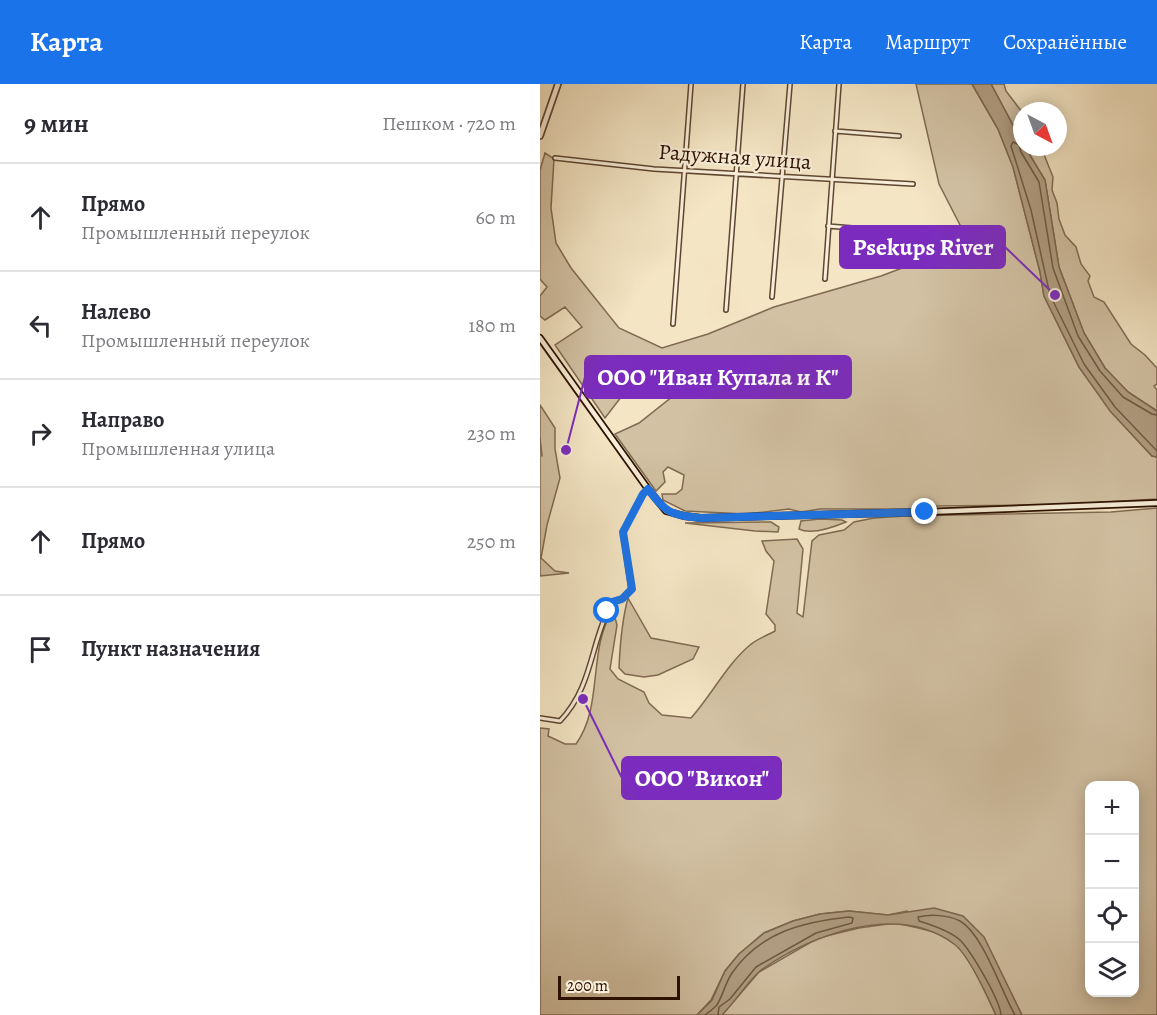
<!DOCTYPE html>
<html lang="ru">
<head>
<meta charset="utf-8">
<style>
  :root { --surface:#fff; --page:#f2f2f3; --text:#2b2b33; --muted:#7c7c81; --line:#e1e1e2; --accent:#1a73e8 }
  body { margin:0; font-family:Alegreya,serif; background:var(--page); color:var(--text) }
  .controls { position:absolute; right:18px; bottom:18px; display:grid; overflow:hidden; border-radius:12px; box-shadow:0 3px 15px #0003 }
  .controls button { width:54px; height:54px; display:grid; place-items:center; padding:0; border:0; border-bottom:2px solid var(--line); background:var(--surface); color:var(--text); font:30px sans-serif }
  .compass { position:absolute; left:473px; top:18px; width:54px; height:54px; border-radius:50%; background:var(--surface); box-shadow:0 3px 15px #0003; rotate:139deg }
  .scale { position:absolute; left:18px; bottom:15px; width:122px; box-sizing:border-box; padding-left:6px; border:3px solid #2d1200; border-top:0; font-size:16px; line-height:21px; white-space:nowrap; color:#2d1200; -webkit-text-stroke:4px #f8eed9; paint-order:stroke }
  .stop { position:absolute; width:18px; height:18px; margin:-14px; border:4px solid #1a73e8; border-radius:50%; background:#fff }
  .stop.end { background:#1a73e8; border-color:#fff; box-shadow:0 2px 6px #0008 }
  .list { margin:0; padding:0; list-style:none }
  h2 { display:flex; justify-content:space-between; align-items:center; height:78px; margin:0; padding:0 24px; font-size:26px }
  h2 small { font-size:20px; font-weight:400; color:var(--muted) }
  .list li { display:grid; grid-template-columns:39px 1fr auto; gap:18px; align-items:center; box-sizing:border-box; height:108px; padding:0 24px; border-top:2px solid var(--line) }
  .list b { display:block; font-size:22px; white-space:nowrap }
  .list p { margin:0; font-size:20px; white-space:nowrap; color:var(--muted) }
  .list em { font-size:20px; font-style:normal; color:var(--muted) }
  .icon { flex:none; width:33px; height:33px; fill:none; stroke:currentColor; stroke-width:2; stroke-linecap:round; stroke-linejoin:round }
  .map { position:relative; flex:none; width:617px; height:931px; overflow:hidden }
  header { display:flex; align-items:center; gap:36px; box-sizing:border-box; height:84px; padding:0 30px; background:var(--accent); color:#fff }
  header strong { font-size:28px }
  nav { display:flex; gap:33px; margin-inline-start:auto; font-size:21px }
  main { display:flex }
  aside { flex:1; background:var(--surface) }
  .map>svg:first-child { display:block }
  .green { fill:#d2c1a3; stroke:#806a52; stroke-width:1.5; fill-rule:evenodd }
  .water { fill:#b09d81; stroke:#7c654d; stroke-width:1.5 }
  .lines { fill:none; stroke-linecap:round; stroke-linejoin:round }
  .shore { stroke:#6e5840; stroke-width:1.5 }
  .stream { stroke:#7c654d; stroke-width:1.5 }
  .minor-casing { stroke:#5f4731; stroke-width:6 }
  .tertiary-casing { stroke:#5f4731; stroke-width:8 }
  .secondary-casing { stroke:#2d1200; stroke-width:8 }
  .minor { stroke:#f8eed9; stroke-width:3 }
  .tertiary { stroke:#f8eed9; stroke-width:4.5 }
  .secondary { stroke:#f8eed9; stroke-width:4.5 }
  .route { stroke:#1a73e8; stroke-width:8 }
  .labels { text-anchor:middle; dominant-baseline:central; stroke-width:4.5; stroke-linejoin:round; paint-order:stroke }
  .street-label { font-size:22px; fill:#2d1200; stroke:#f8eed9 }
  .leader { fill:none; stroke:#7b2cbf; stroke-width:2 }
  .callout-dot { fill:#7b2cbf; stroke:#f8eed9; stroke-width:2 }
  .callout { fill:#7b2cbf; stroke:#7b2cbf; stroke-width:2 }
  .callout-label { font-size:24px; text-anchor:middle; font-weight:bold; fill:#fff }
</style>
</head>
<body>
<header>
<strong>Карта</strong>
<nav><a>Карта</a><a>Маршрут</a><a>Сохранённые</a></nav>
</header>
<main>
<aside>
<h2>9 мин<small>Пешком · 720 m</small></h2>
<ul class="list">
<li><svg class="icon" aria-label="ahead" viewBox="0 0 24 24"><path d="M12 20V5M6 11l6-6 6 6"/></svg><div><b>Прямо</b><p>Промышленный переулок</p></div><em>60 m</em></li>
<li><svg class="icon" aria-label="left" viewBox="0 0 24 24"><path d="M17 20v-9H6M10 6l-5 5 5 5"/></svg><div><b>Налево</b><p>Промышленный переулок</p></div><em>180 m</em></li>
<li><svg class="icon" aria-label="right" viewBox="0 0 24 24"><path d="M7 20v-9h11M14 6l5 5-5 5"/></svg><div><b>Направо</b><p>Промышленная улица</p></div><em>230 m</em></li>
<li><svg class="icon" aria-label="ahead" viewBox="0 0 24 24"><path d="M12 20V5M6 11l6-6 6 6"/></svg><div><b>Прямо</b></div><em>250 m</em></li>
<li><svg class="icon" aria-label="arrive" viewBox="0 0 24 24"><path d="M6 21V4h12l-3 4 3 4H6"/></svg><div><b>Пункт назначения</b></div></li>
</ul>
</aside>
<div class="map">
<svg width="617" height="931" viewBox="0 0 617 931">
  <rect width="100%" height="100%" fill="#f4e5c4"/>
  <filter id="stains"><feTurbulence type="fractalNoise" baseFrequency=".00333" numOctaves="4"/><feColorMatrix values="0 0 0 0 .2 0 0 0 0 .09 0 0 0 0 .02 0 0 0 .5 -.17"/></filter>
  <radialGradient id="worn" r=".72"><stop offset=".6" stop-color="#630" stop-opacity="0"/><stop offset="1" stop-color="#630" stop-opacity=".3"/></radialGradient>
  <path class="green" d="M376,0H432L458,45L473,83L500,188L504,212L539,283L576,333L612,372L617,373V415L514,421L391,422L368,425H280L261,428L249,425L206,430L145,427L123,416L122,410H136L142,405L144,391L128,383L123,388L125,398L116,407L75,350L99,339L133,312L124,297L112,289L95,295L65,334L15,261L42,243L25,223L5,236L0,232V212L7,203L0,195V86L5,69L14,75L11,124L16,159L31,184L79,244L122,264L168,250L234,223L341,192L399,170L422,145L399,100Z
    M451,0H464L466,7L482,28V58Z
    M485,63H501L513,93L512,106L517,119L519,135L525,151L536,163L541,180L550,192L548,197L554,213L564,218L591,260L605,271L617,284V300L614,302L617,306V327L588,308L565,284L544,249L519,183L505,96Z
    M0,321L15,344V365L20,394L7,441L1,474L15,487L29,489L0,492Z
    M617,424V931H482L459,887L367,827L348,831L309,827L280,830L253,837L224,849L199,870L185,887L171,916L157,931H0V644L9,645L8,652L25,660H36C64,621 47,566 73,526L77,541L70,585L78,595L104,608L109,619L122,631L151,634C171,612 187,580 210,561C217,555 226,552 235,547V541L226,530L234,477L226,467L222,457L257,455L263,465L257,529L263,533L272,457L279,451L304,446L314,438L334,434L366,432L571,428ZM550,702H594V908H550Z
    M280,435L302,436L306,438C294,443 271,451 259,445L261,437Z
    M231,438L239,443L238,448L215,447L145,439Z
    M88,514L111,554L159,563L153,575L118,591L104,593L85,590L79,584C80,560 82,536 88,514Z
    M355,839C374,843 402,847 417,861C433,878 446,910 456,931H182L219,888L278,854L319,844Z"/>
  <path class="water" d="M432,0H451L482,58V63H485L505,96L519,183L544,249L565,284L588,308L617,327V373L612,372L570,327L539,283L504,212L500,188L473,83L458,45Z
    M394,824L423,832L444,853L482,931H456C448,914 429,871 414,860C358,818 273,850 221,886C209,896 194,919 182,931H157L172,916L185,887L199,870L224,849L253,837L280,830L309,827L348,831Z"/>
  <g class="lines">
    <path class="shore" d="M617,331L612,330L583,313L560,287L538,252L513,184L499,98L481,68L479,61L473,58L471,62L491,126L510,211L544,280L575,323L617,367
      M165,931C169,928 173,925 176,922C182,915 185,899 192,889C220,848 263,838 309,833L313,834L312,839L276,849L216,883L190,915L179,923L178,931
      M461,931C460,916 432,869 421,857C411,847 392,841 379,837L378,833C391,830 408,831 420,837C443,850 461,907 475,931"/>
    <path class="stream" d="M0,354L2,372"/>
    <g class="minor-casing">
      <path id="minor" d="M295,47L359,52
        M15,74L114,85L373,100
        M288,142L385,150
        M285,195L299,0
        M232,213L250,0
        M186,226L203,0
        M133,240L151,0
        M0,634L20,637C54,601 50,558 72,518L82,515L91,505L83,448L103,410L108,405"/>
    </g>
    <g class="tertiary-casing">
      <path id="tertiary" d="M0,52L18,0"/>
    </g>
    <g class="secondary-casing">
      <path id="secondary" d="M0,254L108,405L126,427L144,432L161,434L385,428L617,419"/>
    </g>
    <use href="#minor" class="minor"/>
    <use href="#tertiary" class="tertiary"/>
    <use href="#secondary" class="secondary"/>
  </g>
  <g class="lines">
    <path class="route" d="M67,527L72,518L82,515L92,505L83,448L103,410L108,405C127,429 129,431 161,434L385,428"/>
  </g>
  <g class="labels">
    <g class="street-label">
      <text transform="translate(195 73) rotate(4)">Радужная улица</text>
    </g>
  </g>
  <path class="leader" d="M515 211L465 163M26 366L45 293M43 615L82 694"/>
  <g class="callout-dot">
    <circle cx="515" cy="211" r="6"/>
    <circle cx="26" cy="366" r="6"/>
    <circle cx="43" cy="615" r="6"/>
  </g>
  <g class="callout">
    <rect x="300" y="142" width="165" height="42" rx="6"/>
    <rect x="45" y="272" width="266" height="42" rx="6"/>
    <rect x="82" y="673" width="159" height="42" rx="6"/>
  </g>
  <g class="callout-label">
    <text x="383" y="171">Psekups River</text>
    <text x="178" y="301">ООО "Иван Купала и К"</text>
    <text x="162" y="702">ООО "Викон"</text>
  </g>
  <rect width="100%" height="100%" filter="url(#stains)"/>
  <rect width="100%" height="100%" fill="url(#worn)"/>
</svg>
<div class="controls">
<button>+</button>
<button>−</button>
<button><svg class="icon" aria-label="locate" viewBox="0 0 24 24"><circle cx="12" cy="12" r="6"/><path d="M12 2v4M12 18v4M2 12h4M18 12h4"/></svg></button>
<button><svg class="icon" aria-label="layers" viewBox="0 0 24 24"><path d="M12 4l9 5-9 5-9-5zM3 14l9 5 9-5"/></svg></button>
</div>
<svg class="compass" viewBox="-18 -18 36 36"><path d="M0-13l5 13h-10z" fill="#e53935"/><path d="M0 13l5-13h-10z" fill="#7c7c81"/></svg>
<div class="scale">200 m</div>
<div class="stop" style="left:67px;top:527px"></div>
<div class="stop end" style="left:385px;top:428px"></div>
</div>
</main>
</body>
</html>
